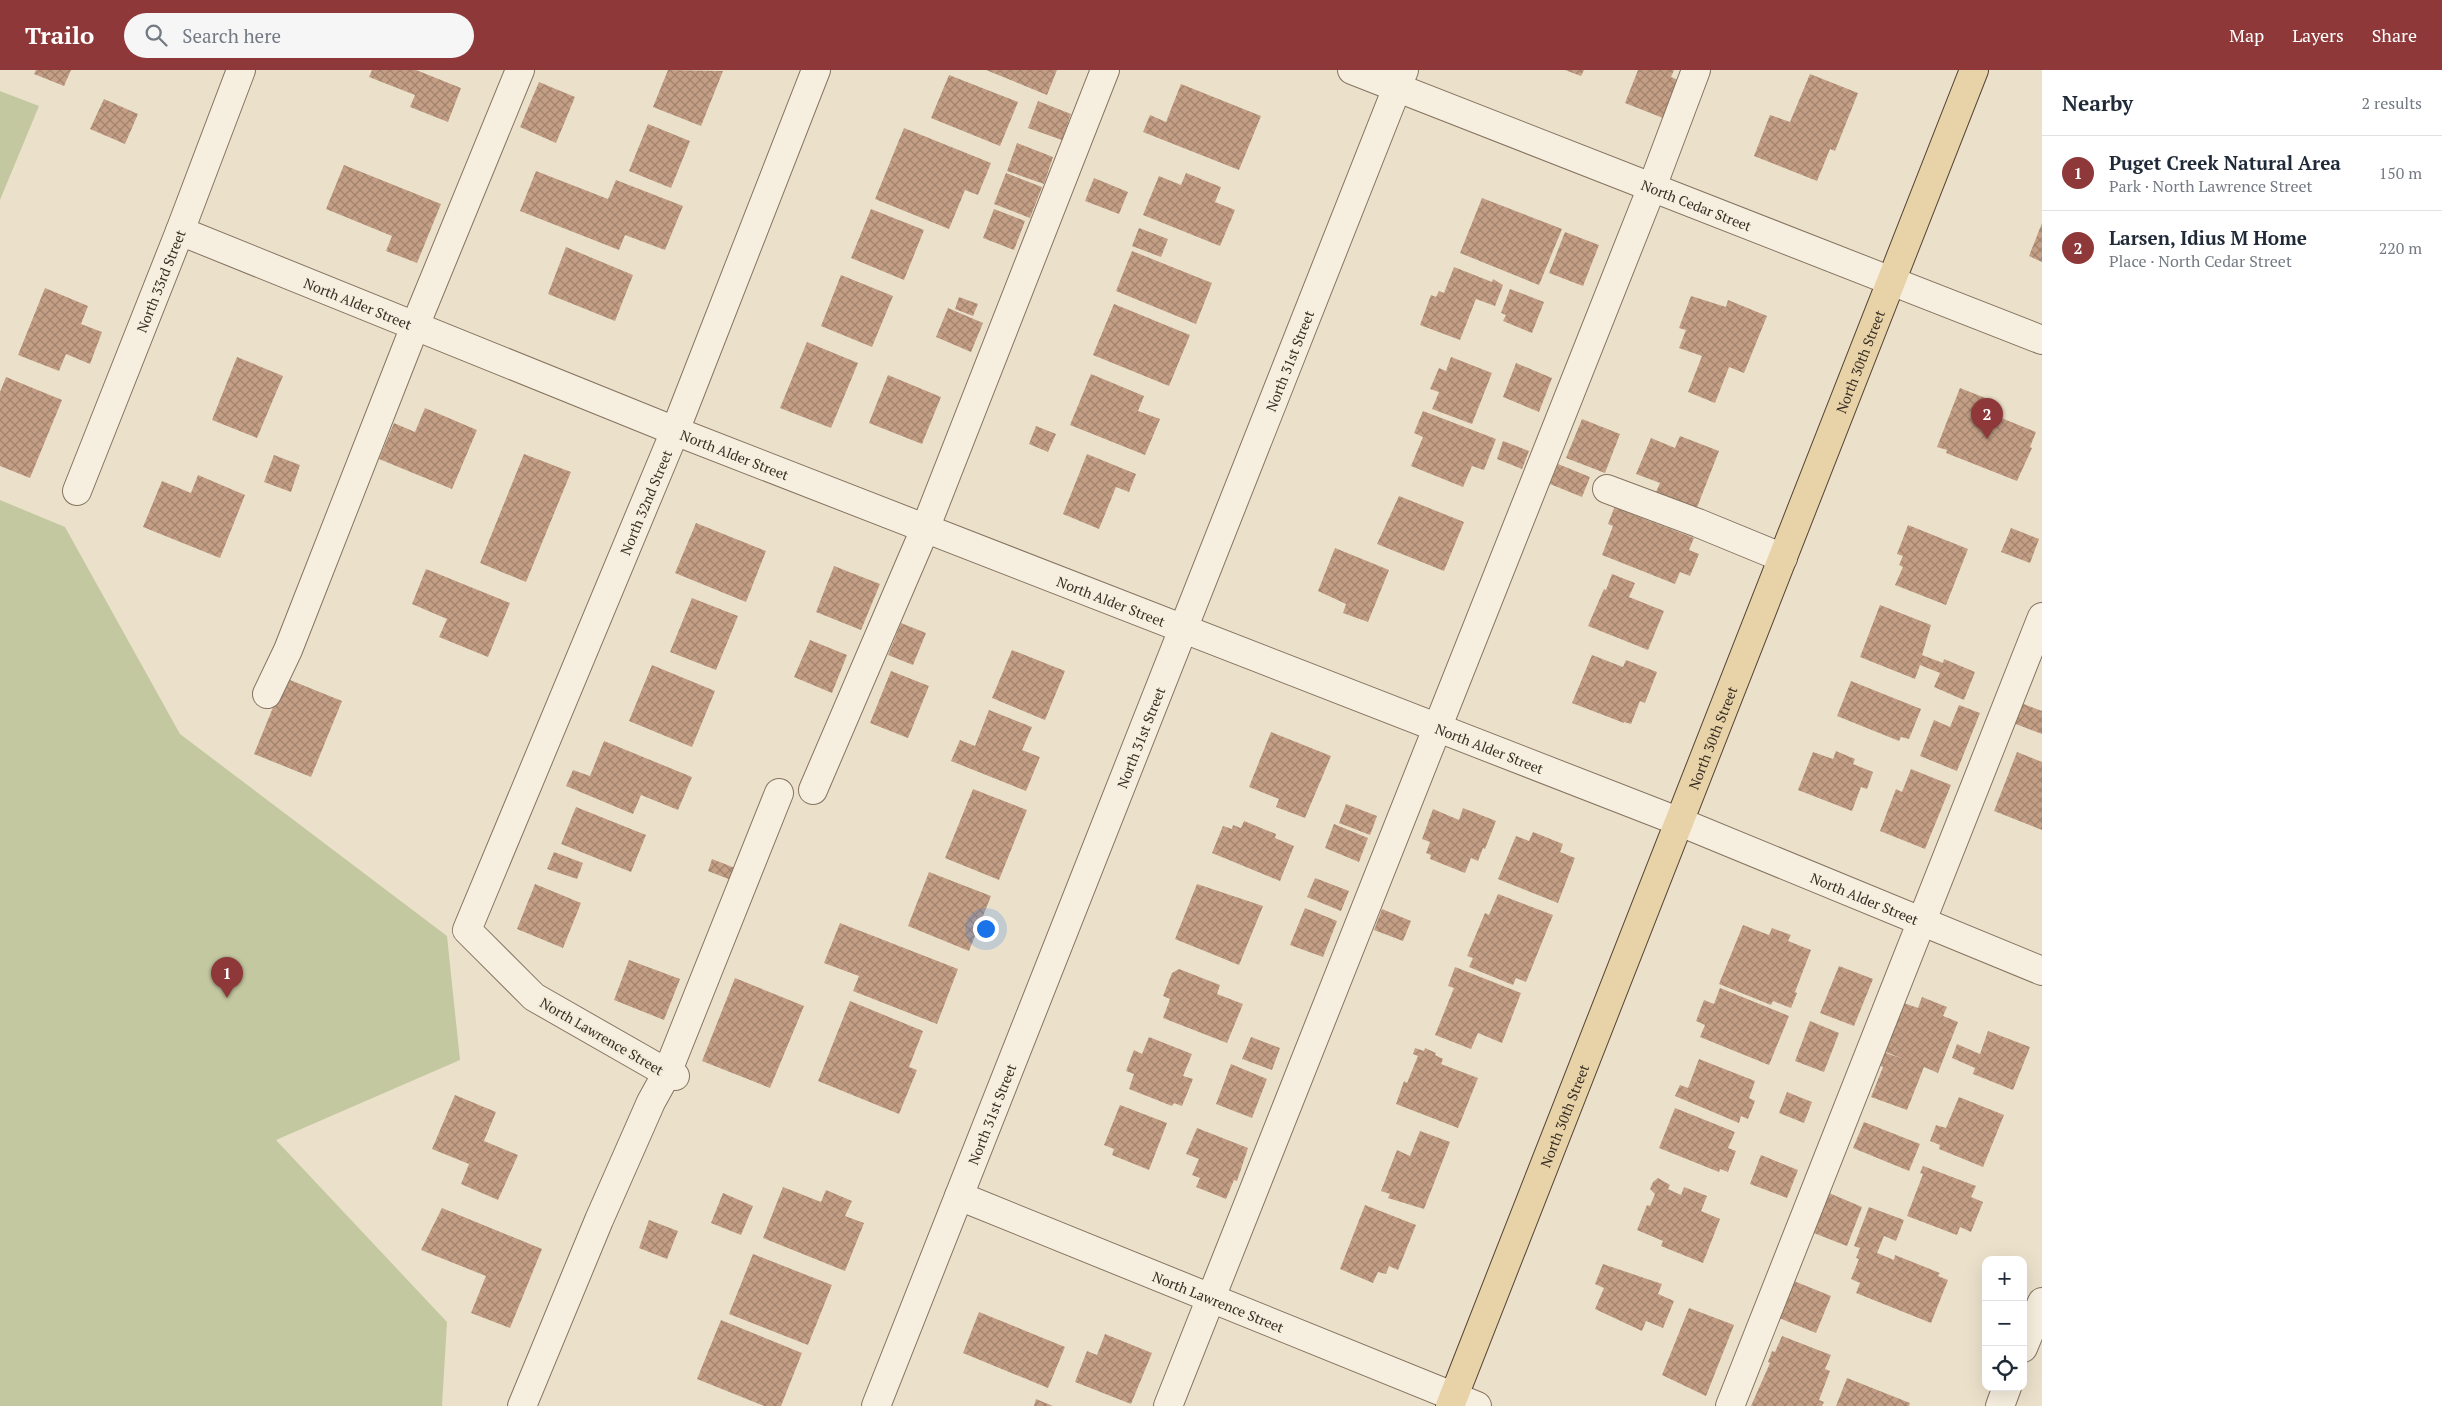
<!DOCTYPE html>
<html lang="en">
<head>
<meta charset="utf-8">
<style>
  :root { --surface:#fff; --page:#f6f6f7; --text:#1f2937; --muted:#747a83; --line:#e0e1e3; --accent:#8e383a }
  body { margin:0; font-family:"PT Serif",serif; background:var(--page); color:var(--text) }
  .controls { position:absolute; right:15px; bottom:15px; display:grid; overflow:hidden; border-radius:10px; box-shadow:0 5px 20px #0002 }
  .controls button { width:45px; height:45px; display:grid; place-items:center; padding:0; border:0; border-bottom:1px solid var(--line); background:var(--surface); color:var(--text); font:25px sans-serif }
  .you { position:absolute; left:985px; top:858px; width:18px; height:18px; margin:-12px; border:4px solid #fff; border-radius:50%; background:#1a73e8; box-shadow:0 0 0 8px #1a73e833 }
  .badge { display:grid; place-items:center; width:32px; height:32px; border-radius:50%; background:var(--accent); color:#fff; font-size:16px; font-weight:700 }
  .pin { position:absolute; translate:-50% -41px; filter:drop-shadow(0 1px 2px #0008) }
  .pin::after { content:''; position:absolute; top:26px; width:18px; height:15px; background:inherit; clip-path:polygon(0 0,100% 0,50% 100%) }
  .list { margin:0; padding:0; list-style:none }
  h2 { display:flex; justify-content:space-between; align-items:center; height:65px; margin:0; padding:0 20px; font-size:21px }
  h2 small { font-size:16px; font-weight:400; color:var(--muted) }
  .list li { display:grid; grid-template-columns:32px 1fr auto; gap:15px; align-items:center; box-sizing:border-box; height:75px; padding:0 20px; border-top:1px solid var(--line) }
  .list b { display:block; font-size:19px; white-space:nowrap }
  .list p { margin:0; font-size:16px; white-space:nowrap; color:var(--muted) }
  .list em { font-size:16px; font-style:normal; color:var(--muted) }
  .icon { flex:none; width:28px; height:28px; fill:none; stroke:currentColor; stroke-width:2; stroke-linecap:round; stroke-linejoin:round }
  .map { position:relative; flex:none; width:2042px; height:1336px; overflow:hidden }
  header { display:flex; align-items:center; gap:30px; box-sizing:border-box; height:70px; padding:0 25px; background:var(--accent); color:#fff }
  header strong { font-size:24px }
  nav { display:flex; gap:28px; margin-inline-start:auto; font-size:18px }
  .search { width:350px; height:45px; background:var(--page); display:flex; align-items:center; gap:12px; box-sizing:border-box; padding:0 18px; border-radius:28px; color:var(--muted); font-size:19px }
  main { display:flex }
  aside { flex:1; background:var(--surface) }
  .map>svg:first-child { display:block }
  .park { fill:#c4c8a0 }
  .building { fill:url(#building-cross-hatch) }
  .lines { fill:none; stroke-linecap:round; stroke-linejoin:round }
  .minor-casing { stroke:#867461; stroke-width:30 }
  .major-casing { stroke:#544334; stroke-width:30 }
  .minor { stroke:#f6eede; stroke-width:28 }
  .major { stroke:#e8d3a8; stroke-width:28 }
  .labels { text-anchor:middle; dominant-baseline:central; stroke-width:4.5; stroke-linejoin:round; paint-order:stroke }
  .street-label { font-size:14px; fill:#382d23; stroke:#f3ebda }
</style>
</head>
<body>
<header>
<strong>Trailo</strong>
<div class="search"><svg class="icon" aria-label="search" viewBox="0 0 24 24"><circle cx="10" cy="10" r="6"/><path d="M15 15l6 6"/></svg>Search here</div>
<nav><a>Map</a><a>Layers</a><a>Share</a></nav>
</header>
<main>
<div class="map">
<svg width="2042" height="1336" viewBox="0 0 2042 1336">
  <defs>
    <pattern id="building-cross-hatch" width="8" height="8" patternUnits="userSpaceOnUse" patternTransform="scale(1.25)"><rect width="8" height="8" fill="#c49f86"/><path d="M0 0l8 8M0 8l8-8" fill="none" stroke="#a0826d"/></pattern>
  </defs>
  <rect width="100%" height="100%" fill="#ebe1cb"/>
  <path class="park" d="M0,21L39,36L0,130Z
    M0,430L65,457L180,664L447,866L460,990L276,1070L447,1252L442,1336H0Z"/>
  <path class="building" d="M36,0H71L64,16L34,4Z
    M372,0H416L461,18L448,52L410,37L415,25L369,7Z
    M668,0L723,1L701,56L653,37Z
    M986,0H1057L1047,25Z
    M1565,0H1584L1581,6Z
    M1638,0H1674L1671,7L1678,10L1663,48L1625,33Z
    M1810,4L1858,23L1835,81L1830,79L1817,111L1754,86L1770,45L1790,52Z
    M949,5L1018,32L1000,76L931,48Z
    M539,12L575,27L556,73L520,57Z
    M1181,14L1261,46L1239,100L1143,62L1150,45L1166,52Z
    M104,29L138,44L125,74L90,59Z
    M1038,31L1071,44L1062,70L1028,58Z
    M648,54L690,71L671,118L629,101Z
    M904,58L991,93L978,125L965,120L949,159L875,129Z
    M1017,73L1053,87L1044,114L1007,101Z
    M344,95L441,134L417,193L386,181L392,166L326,139Z
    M536,101L608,129L616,110L683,136L665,180L625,165L619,180L520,141Z
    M1006,103L1042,117L1030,148L994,134Z
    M1186,103L1221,117L1215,132L1235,140L1220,176L1143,145L1159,106L1181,115Z
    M1094,108L1128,122L1119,144L1085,131Z
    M1482,128L1562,159L1539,215L1460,183Z
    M871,139L924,160L904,210L851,188Z
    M994,139L1025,151L1014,180L983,168Z
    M2042,153V192L2029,186Z
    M1139,158L1168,169L1161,187L1132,176Z
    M1565,162L1599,175L1583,216L1549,203Z
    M566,177L633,205L615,251L548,224Z
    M1132,181L1212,213L1196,254L1116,221Z
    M1454,197L1492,212L1493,209L1503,215L1495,236L1476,229L1460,270L1420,255L1431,225L1436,227L1439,221L1444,223Z
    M841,205L893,226L872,277L821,256Z
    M45,218L88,236L81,254L102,262L90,294L66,284L59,301L18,285Z
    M1510,219L1544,232L1532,263L1503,251L1506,245L1501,243Z
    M1691,226L1726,237L1728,230L1767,246L1744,303L1729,297L1715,333L1688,322L1702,286L1679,278L1686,260L1679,258Z
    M959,227L978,234L973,246L955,239Z
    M1114,234L1190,265L1169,316L1093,285Z
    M948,238L983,253L971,282L936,267Z
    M807,272L858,293L831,358L780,338Z
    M237,287L283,306L257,368L212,350Z
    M1451,287L1492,303L1472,354L1432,339L1439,322L1430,319L1439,298L1446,301Z
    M1516,293L1552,308L1539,342L1503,327Z
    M1091,304L1144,326L1138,341L1160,349L1145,385L1070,355Z
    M888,305L941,327L922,374L869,353Z
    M6,307L62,330L30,408L0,396V322Z
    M1960,318L1993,331L1989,343L2036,362L2030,377L2032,378L2017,411L1946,383L1947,380L1937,377Z
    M425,338L477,360L452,419L379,389L394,353L415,362Z
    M1423,341L1496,369L1484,400L1472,396L1463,417L1411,396L1423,367L1414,363Z
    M1582,349L1620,364L1605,403L1566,388Z
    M1036,356L1056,364L1048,382L1029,374Z
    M1680,366L1719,381L1696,440L1655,424L1660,413L1636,404L1651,368L1675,378Z
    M1503,371L1529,381L1522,399L1497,389Z
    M524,384L571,402L526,512L480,493Z
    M1087,384L1136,404L1129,422L1116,417L1099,459L1063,444Z
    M274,385L300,395L291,422L264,412Z
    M1558,394L1590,407L1582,427L1550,414Z
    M198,405L245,425L220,488L143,457L162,411L191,423Z
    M1399,426L1464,452L1444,501L1377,474Z
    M1616,433L1636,441L1634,445L1694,468L1689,480L1699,484L1690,506L1680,502L1675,514L1602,485L1613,456L1608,454Z
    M696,453L766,481L746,532L675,503Z
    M1908,455L1968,479L1946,535L1895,515L1903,497L1899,495L1903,486L1897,484Z
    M2011,458L2039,469L2030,493L2001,482Z
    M1335,478L1389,500L1368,552L1343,543L1346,534L1318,521Z
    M834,496L880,514L861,560L816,542Z
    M426,499L510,533L488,587L439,567L447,549L412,534Z
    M1612,504L1635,513L1629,527L1664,541L1648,580L1588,556L1604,519L1606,520Z
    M692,528L738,546L716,600L670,582Z
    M1880,535L1931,555L1922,585L1943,593L1944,589L1975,602L1964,630L1934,617L1940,603L1920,595L1915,609L1860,587Z
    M901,553L926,563L913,595L888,585Z
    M810,570L847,585L832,623L794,607Z
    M1012,580L1065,601L1045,650L992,628Z
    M1592,585L1623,597L1626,590L1657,602L1645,633L1640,631L1631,654L1624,652V653L1572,633Z
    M652,595L715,621L692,677L629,651Z
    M891,601L929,616L908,668L870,653Z
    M285,608L342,631L311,707L254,684Z
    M1851,611L1921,639L1909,669L1901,667L1899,671L1837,646Z
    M2021,633L2042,641V664L2013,653Z
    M1959,635L1980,643L1957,701L1920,686L1934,650L1950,657Z
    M989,640L1032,657L1022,680L1040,687L1026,721L951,691L960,670L975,676Z
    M1271,662L1331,686L1305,748L1276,737L1279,729L1249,717Z
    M604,671L692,707L678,740L641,725L633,744L566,716L573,700L590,706Z
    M1836,681L1855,689L1853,694L1873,702L1867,719L1861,717L1852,741L1798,720L1813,682L1833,689Z
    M2017,682L2042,692V760L1994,741Z
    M1911,699L1951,715L1925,779L1880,761L1896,719L1902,722Z
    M973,719L1027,740L999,810L945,788Z
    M1346,734L1377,746L1370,765L1339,753Z
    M576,737L646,765L631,802L561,774Z
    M1463,738L1496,751L1485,779L1483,778L1478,791L1471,788L1465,803L1430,789L1431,785L1426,783L1430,772L1422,769L1433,739L1459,750Z
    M1244,751L1276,764L1275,768L1294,776L1280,811L1212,783L1223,756L1232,759L1233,755L1241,758Z
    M1334,754L1368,768L1359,792L1325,778Z
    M1533,762L1563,774L1560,782L1575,788L1558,833L1498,809L1516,766L1529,771Z
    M554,782L583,793L577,809L547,799Z
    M712,789L735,798L731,810L708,801Z
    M929,802L991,826L969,881L908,856Z
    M1315,808L1349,821L1341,841L1307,827Z
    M535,814L581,833L563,878L517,859Z
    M1197,814L1263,836L1239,895L1175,869Z
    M1498,824L1553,845L1526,912L1516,908L1513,915L1469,897L1473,888L1467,886L1485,843L1489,845Z
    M1305,838L1337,851L1323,887L1290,875Z
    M1382,839L1411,851L1403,871L1374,860Z
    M840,853L958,899L937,954L853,921L859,906L824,893Z
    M1743,855L1769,865L1772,858L1791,865L1788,871L1811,880L1795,922L1797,923L1791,938L1773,931L1771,935L1719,914Z
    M629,890L680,909L664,950L614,930Z
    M1839,896L1873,909L1854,956L1820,943Z
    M1455,897L1521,923L1502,973L1478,963L1471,979L1435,965L1454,918L1448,916Z
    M1179,899L1220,915L1217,924L1243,934L1227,973L1163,948L1170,929L1163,926L1172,903Z
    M735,908L804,936L770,1018L702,991Z
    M1720,918L1789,946L1769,995L1700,967L1705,955L1696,951L1704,930L1714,934Z
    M1922,927L1947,937L1943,946L1958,952L1938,1003L1924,997L1907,1040L1871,1027L1883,997L1879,995L1883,982L1903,989L1881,980L1901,932L1918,938Z
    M850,931L923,961L909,997L917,1000L899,1044L818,1011Z
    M1810,951L1839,963L1824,1002L1795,991Z
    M1988,961L2030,977L2013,1020L1973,1004L1975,998L1952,988L1957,974L1980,984Z
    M1149,967L1192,984L1183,1006L1193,1009L1182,1036L1174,1033L1172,1036L1129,1019L1134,1004L1126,1001L1134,980L1142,984Z
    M1251,967L1280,978L1272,1000L1242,989Z
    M1415,978L1424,981L1425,978L1436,983L1435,985L1443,989L1441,994L1478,1008L1458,1058L1396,1034L1404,1011L1407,1013L1418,986L1413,984Z
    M1699,989L1755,1011L1749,1028L1755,1031L1748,1049L1741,1046L1739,1053L1675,1026L1680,1015L1688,1018Z
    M1231,994L1267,1009L1252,1048L1216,1034Z
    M1787,1022L1812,1032L1804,1053L1779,1043Z
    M455,1025L496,1042L484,1071L518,1085L498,1130L461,1114L469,1094L432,1079Z
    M1959,1027L2004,1045L1983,1097L1939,1079L1940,1075L1930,1071L1936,1055L1946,1058Z
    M1120,1035L1167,1053L1149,1100L1112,1085L1114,1079L1104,1075Z
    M1675,1038L1735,1062L1728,1078L1736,1081L1728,1102L1720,1099L1719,1102L1659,1078Z
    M1864,1052L1920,1074L1909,1101L1853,1078Z
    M1197,1058L1248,1078L1237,1111L1234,1110L1226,1129L1196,1117L1200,1108L1192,1105L1199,1089L1186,1084Z
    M1420,1061L1450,1072L1424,1139L1388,1128L1390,1124L1381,1121L1397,1080L1410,1086Z
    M1761,1085L1798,1100L1787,1128L1750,1114Z
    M1923,1096L1976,1116L1971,1127L1983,1132L1971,1162L1960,1157L1957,1165L1907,1146L1923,1104L1920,1103Z
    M1658,1108L1670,1115L1668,1119L1681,1125L1684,1117L1707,1126L1701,1141L1720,1149L1703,1193L1661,1176L1663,1171L1637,1160L1647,1135L1650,1136L1655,1124L1650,1119L1653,1112Z
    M783,1117L821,1132L826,1120L852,1131L845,1146L864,1153L845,1201L763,1168Z
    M1822,1120L1862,1137L1847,1176L1806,1160Z
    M723,1123L753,1136L741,1165L711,1153Z
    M1365,1135L1416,1155L1398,1200L1389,1196L1386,1204L1378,1202L1373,1213L1340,1199Z
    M1869,1137L1904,1150L1896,1171L1884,1166L1877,1183L1894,1190L1895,1185L1940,1203L1938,1206L1948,1210L1931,1253L1856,1223L1860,1213L1851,1209L1859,1189L1856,1188L1860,1178L1854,1176Z
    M442,1138L542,1179L510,1258L471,1243L486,1206L421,1180Z
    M649,1150L678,1161L667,1189L639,1178Z
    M753,1184L832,1215L808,1275L729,1244Z
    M1603,1194L1662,1214L1658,1224L1674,1231L1663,1258L1646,1251L1642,1261L1595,1239L1604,1218L1595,1214Z
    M1794,1211L1831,1226L1816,1263L1779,1248Z
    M1689,1238L1734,1255L1706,1326L1662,1305Z
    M979,1242L1065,1277L1048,1318L963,1283Z
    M721,1250L802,1283L781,1336H764L697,1309Z
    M1105,1264L1152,1283L1131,1334L1075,1312L1087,1281L1097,1285Z
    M1782,1266L1831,1285L1825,1299L1830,1301L1819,1330L1824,1332L1822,1336H1751L1770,1293L1768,1292L1772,1281L1775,1282Z
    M1847,1308L1910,1333L1909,1336H1836Z
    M1036,1329L1053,1336H1034Z"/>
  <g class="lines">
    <g class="minor-casing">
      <g id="minor">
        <path id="s1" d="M1352,0L2042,270"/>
        <path id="s2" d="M180,161L675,361L1680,752L2042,901"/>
        <path d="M1607,419L1698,453L1783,488"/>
        <path id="s3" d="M77,421L180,161L241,0"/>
        <path d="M267,624L288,580L415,256L520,0"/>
        <path d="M813,720L925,459L1105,0"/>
        <path id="s4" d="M675,1006L667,1003L534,927L467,860L675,361L816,0"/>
        <path id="s5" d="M959,1126L1477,1336"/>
        <path d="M2023,1278L2042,1232"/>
        <path d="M522,1336L599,1150L651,1032L667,1003L779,723"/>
        <path id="s6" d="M876,1336L1404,0"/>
        <path d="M1168,1336L1652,117L1696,0"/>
        <path d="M1730,1336L2042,547"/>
        <path d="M2000,1336L2007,1317"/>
      </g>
    </g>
    <g class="major-casing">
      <g id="major">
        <path id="s7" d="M1450,1336L1974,0"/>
      </g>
    </g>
    <use href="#minor" class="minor"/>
    <use href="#major" class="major"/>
  </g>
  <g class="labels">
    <g class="street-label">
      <text stroke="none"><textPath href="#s1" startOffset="370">North Cedar Street</textPath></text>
      <text stroke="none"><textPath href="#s3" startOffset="226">North 33rd Street</textPath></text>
      <text stroke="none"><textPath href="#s2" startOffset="192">North Alder Street</textPath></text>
      <text stroke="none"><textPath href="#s6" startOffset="1124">North 31st Street</textPath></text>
      <text stroke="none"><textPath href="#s7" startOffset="1122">North 30th Street</textPath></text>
      <text stroke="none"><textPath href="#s2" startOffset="598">North Alder Street</textPath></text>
      <text stroke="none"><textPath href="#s4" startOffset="720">North 32nd Street</textPath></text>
      <text stroke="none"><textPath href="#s2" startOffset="1002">North Alder Street</textPath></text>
      <text stroke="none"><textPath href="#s6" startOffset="719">North 31st Street</textPath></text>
      <text stroke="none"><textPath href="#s7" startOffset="718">North 30th Street</textPath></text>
      <text stroke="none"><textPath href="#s2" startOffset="1408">North Alder Street</textPath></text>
      <text stroke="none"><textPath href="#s2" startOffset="1812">North Alder Street</textPath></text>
      <text transform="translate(602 966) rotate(30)">North Lawrence Street</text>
      <text stroke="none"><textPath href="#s6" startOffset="314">North 31st Street</textPath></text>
      <text stroke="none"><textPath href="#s7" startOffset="312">North 30th Street</textPath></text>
      <text stroke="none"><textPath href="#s5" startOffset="280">North Lawrence Street</textPath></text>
    </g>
  </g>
</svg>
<div class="controls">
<button>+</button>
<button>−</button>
<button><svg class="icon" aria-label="locate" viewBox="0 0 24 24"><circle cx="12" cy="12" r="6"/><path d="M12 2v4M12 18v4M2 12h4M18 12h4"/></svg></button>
</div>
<div class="you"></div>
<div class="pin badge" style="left:227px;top:928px">1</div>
<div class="pin badge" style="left:1987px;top:369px">2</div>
</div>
<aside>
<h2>Nearby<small>2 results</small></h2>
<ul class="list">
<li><span class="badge">1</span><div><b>Puget Creek Natural Area</b><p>Park · North Lawrence Street</p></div><em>150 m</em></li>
<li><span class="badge">2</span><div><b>Larsen, Idius M Home</b><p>Place · North Cedar Street</p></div><em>220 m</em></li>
</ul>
</aside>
</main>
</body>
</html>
